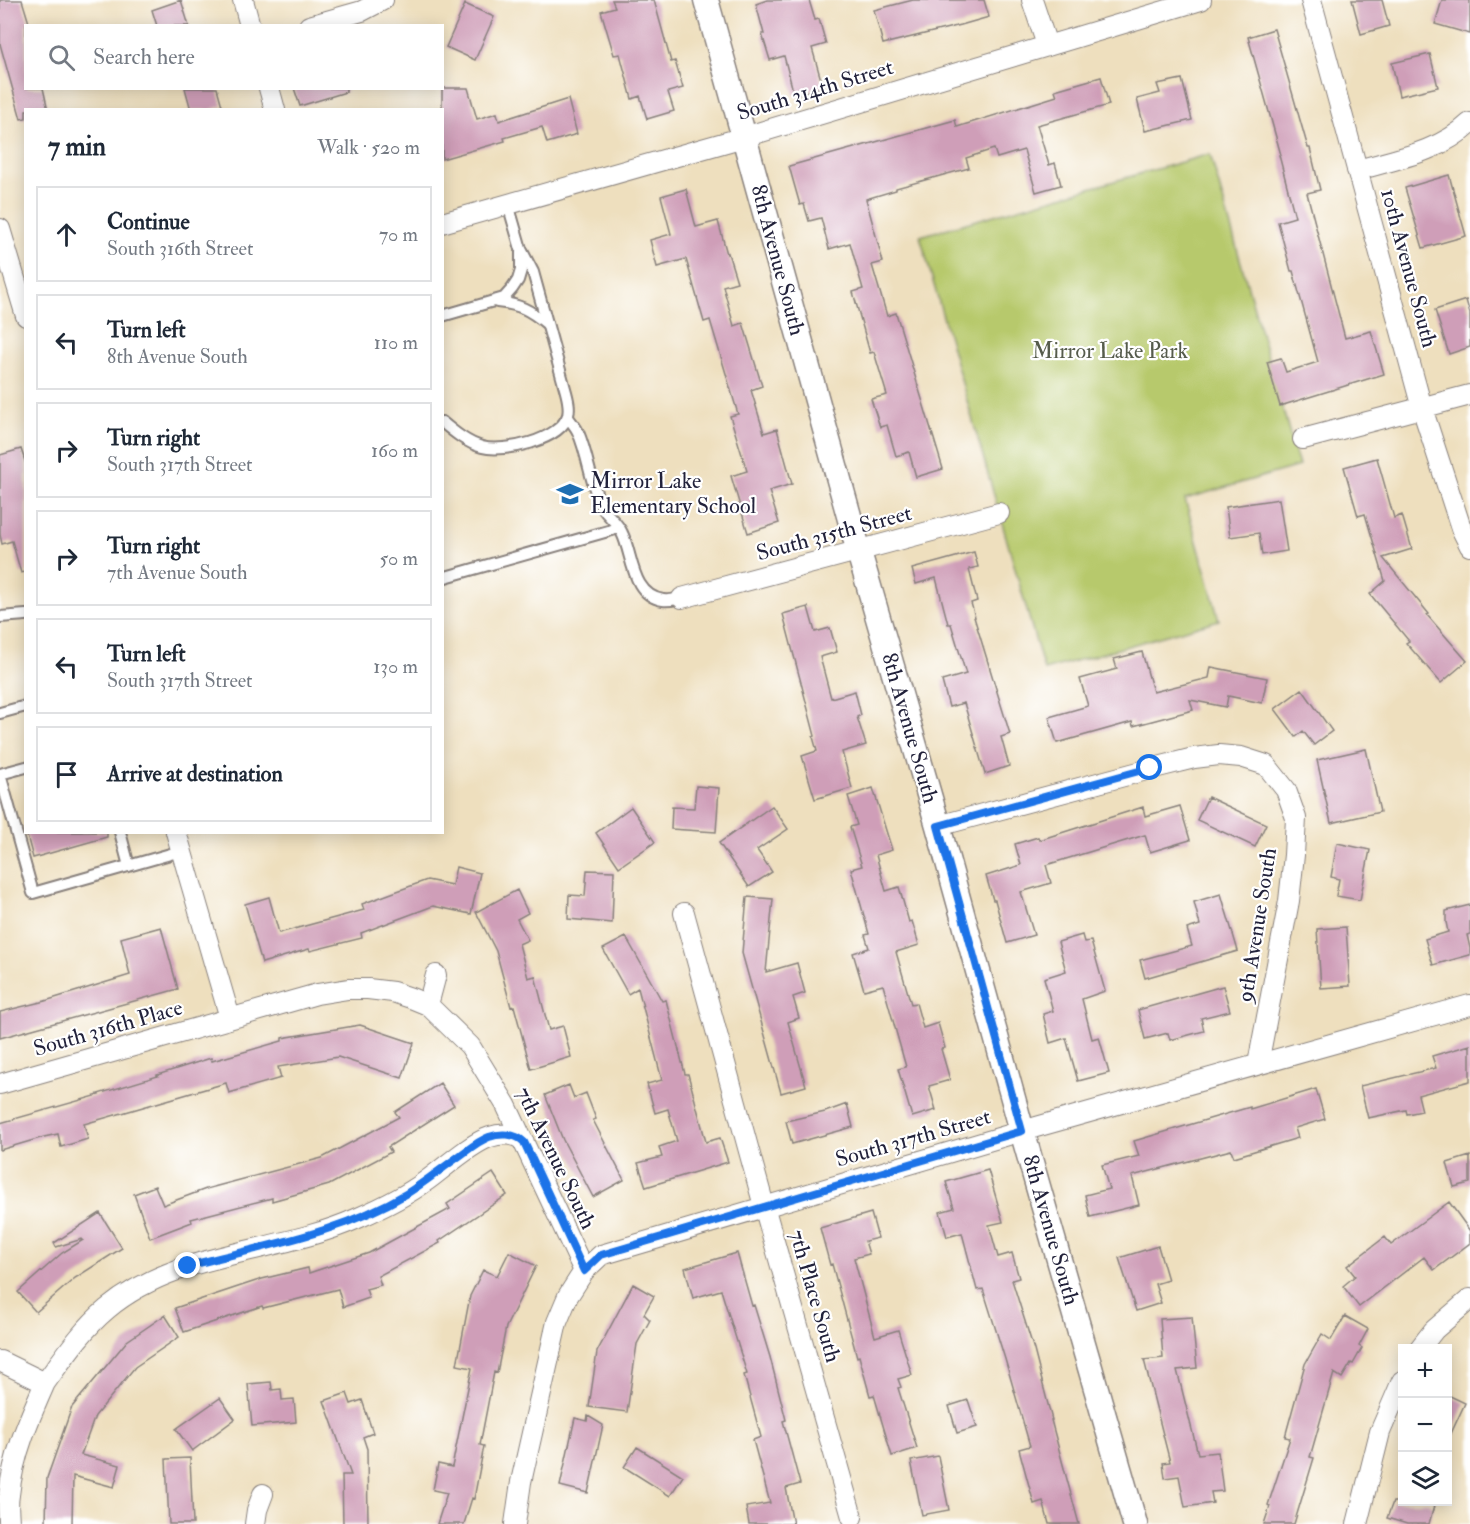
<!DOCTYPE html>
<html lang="en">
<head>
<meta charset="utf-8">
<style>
  :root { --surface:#fff; --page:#f2f2f3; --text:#1f2937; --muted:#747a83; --line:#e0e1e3 }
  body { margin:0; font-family:"IM FELL Double Pica",serif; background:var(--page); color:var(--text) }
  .controls { position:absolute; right:18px; bottom:18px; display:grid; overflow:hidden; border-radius:0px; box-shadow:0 3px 15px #0003 }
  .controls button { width:54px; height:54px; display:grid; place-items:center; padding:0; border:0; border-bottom:2px solid var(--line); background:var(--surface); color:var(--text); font:30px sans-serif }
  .stop { position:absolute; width:18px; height:18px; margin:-14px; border:4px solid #1a73e8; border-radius:50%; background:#fff }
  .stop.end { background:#1a73e8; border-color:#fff; box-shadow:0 2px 6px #0008 }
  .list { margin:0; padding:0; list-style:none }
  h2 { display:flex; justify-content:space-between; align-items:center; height:78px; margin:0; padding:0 24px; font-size:26px }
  h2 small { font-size:20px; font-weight:400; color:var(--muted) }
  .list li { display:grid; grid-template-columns:39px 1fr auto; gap:18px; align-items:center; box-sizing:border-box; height:96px; margin:0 12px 12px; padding:0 12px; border:2px solid var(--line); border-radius:0px }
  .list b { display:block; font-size:22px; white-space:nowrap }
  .list p { margin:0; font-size:20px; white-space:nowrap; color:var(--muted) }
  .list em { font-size:20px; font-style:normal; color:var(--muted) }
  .icon { flex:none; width:33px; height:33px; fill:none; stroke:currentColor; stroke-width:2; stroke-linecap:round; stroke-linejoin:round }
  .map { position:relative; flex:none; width:1470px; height:1524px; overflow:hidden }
  .search { position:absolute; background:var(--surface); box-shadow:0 3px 15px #0003; left:24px; top:24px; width:420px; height:66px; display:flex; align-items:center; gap:15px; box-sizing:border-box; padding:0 21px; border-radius:0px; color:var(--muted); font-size:22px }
  .panel { position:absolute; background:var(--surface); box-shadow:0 3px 15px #0003; left:24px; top:108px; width:420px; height:726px; border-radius:0px }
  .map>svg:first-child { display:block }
  .green { fill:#b7c96c; stroke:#6c7654; stroke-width:1.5 }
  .building { fill:#cf9eb8 }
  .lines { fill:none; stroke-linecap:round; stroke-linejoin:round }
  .service-casing { stroke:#88807c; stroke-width:14 }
  .minor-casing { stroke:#88807c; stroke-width:22 }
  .tertiary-casing { stroke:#88807c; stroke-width:27 }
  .service { stroke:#fff; stroke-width:10 }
  .minor { stroke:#fff; stroke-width:20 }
  .tertiary { stroke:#fff; stroke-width:24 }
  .route { stroke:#1a73e8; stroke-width:8 }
  .labels { text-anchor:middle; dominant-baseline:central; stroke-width:4.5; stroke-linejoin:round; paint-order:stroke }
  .street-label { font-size:22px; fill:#22223b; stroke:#fff }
  .park-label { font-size:22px; fill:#565c4c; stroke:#fff }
  .poi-label { font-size:22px; fill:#22223b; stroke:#fff; text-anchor:start }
</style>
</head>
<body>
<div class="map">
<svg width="1470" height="1524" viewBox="0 0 1470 1524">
  <rect width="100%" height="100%" fill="#fff"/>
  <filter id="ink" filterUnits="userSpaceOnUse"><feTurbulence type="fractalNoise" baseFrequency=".0167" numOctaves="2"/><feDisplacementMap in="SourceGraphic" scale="12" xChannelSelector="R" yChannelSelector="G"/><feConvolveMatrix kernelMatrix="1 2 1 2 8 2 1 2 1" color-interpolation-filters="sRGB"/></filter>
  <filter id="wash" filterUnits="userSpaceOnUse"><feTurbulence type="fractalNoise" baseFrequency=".008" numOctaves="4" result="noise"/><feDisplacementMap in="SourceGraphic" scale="24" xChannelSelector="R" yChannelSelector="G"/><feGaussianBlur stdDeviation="1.35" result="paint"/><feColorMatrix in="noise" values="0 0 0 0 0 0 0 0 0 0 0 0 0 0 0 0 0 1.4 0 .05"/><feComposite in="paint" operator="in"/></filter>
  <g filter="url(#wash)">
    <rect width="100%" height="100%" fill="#eedfbe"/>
    <path class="green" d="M1210,154L1299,466L1185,499L1219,620L1044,670L920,236Z"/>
    <g id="blocks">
      <path class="building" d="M0,0H22L29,23L26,24V88H43L48,110H26V118L21,119L0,44Z
        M181,0L189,26H157L152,10Z
        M612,0H654L671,62L675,61L683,88L668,92L674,111L647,119L640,96L632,99L620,54L614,55L601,11L615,7Z
        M767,0H809L815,20L819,19L826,44L812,48L823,87L794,95L784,56L770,60L762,34H764L756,4Z
        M913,0H984L989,17L961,25L883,44L874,10Z
        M1352,0H1382L1389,26L1361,34Z
        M1442,0H1470V34L1435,24Z
        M465,4L494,17L475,60L446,47Z
        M1274,29L1308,148H1310L1320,190L1307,193L1345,338L1371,331L1384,374L1280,406L1267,362L1281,358L1286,372L1318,362L1293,271H1291L1278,222L1295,217L1279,155H1281L1248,37Z
        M1430,54L1438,87L1399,96L1392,63Z
        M1101,77L1109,105L1037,125L1049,165L1055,163L1061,185L1036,192L1024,150L997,158L994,149L966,158L969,168L896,188V190L866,199L883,262L872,265L887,316L896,313L943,469L916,477L909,452L896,456L887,425L880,427L871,399L887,395L874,352L870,353L853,292L863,289L850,243L829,249L821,218L809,221L804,204L800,205L789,166L955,120L957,127L1057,96L1055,90Z
        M1182,79L1192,120L1145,131L1137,99L1160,93L1157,84Z
        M185,88H217L222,106L210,110H191Z
        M294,88H346V92L300,106Z
        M442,88H468L477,119L497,113L499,121L568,99L577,134L547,143L542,127L504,138L505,141L442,159Z
        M1449,175L1466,236L1423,248L1405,188Z
        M686,189L696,227L718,221L727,254L728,253L737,282L723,286L734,326L743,323L762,386L751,390L764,433L777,429L792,484L769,491L779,523L748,533L731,476L747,471L730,416L738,414L710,320L704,322L686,259L657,267L650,240L671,234L661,196Z
        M1466,300L1470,314V347L1449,354L1435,310Z
        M21,449L26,464V572L21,573L12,541L2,544L0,535V455Z
        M1377,458L1394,518L1402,515L1412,549L1383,558L1429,614L1427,615L1467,661L1441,683L1406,643L1409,641L1370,594L1385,581L1365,514L1358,516L1344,467Z
        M1279,499L1287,551L1262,555L1259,533L1230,537L1226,507Z
        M974,552L978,567L969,569L977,601L971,603L975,617H974L1010,734L1001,737L1009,766L985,774L964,703L949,707L942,681L966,674L951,624H948L936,578L916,584L912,569Z
        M808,607L815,632L830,628L837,652L820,657L831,698L855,691L861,715L857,717L866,745L842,752L852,788L815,799L802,756L817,751L813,737L815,736L783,614Z
        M1142,652L1153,692L1209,678L1211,667L1267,678L1262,703L1228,696L1226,707L1190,700L1193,710L1133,726L1132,722L1057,743L1049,717L1088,706L1080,679L1117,669L1114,659Z
        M1302,689L1332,731L1314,745L1303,731L1296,737L1275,709Z
        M1366,749L1380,812L1331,823L1317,760Z
        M696,786L719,788L716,832L671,829L672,807L694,808Z
        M873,788L892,850L876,855L886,891L899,887L909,922L912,921L919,945L896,952L911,1004L916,1003L923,1028L938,1023L945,1048L941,1049L950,1080L929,1086L936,1110L912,1117L898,1069L906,1067L883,985L864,990L853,953L869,948L865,935L869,934L851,869L862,866L850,827L857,825L848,796Z
        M1208,797L1266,824L1255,847L1197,820Z
        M772,806L788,829L757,850L772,872L749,887L719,843Z
        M1180,806L1190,840L1150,852L1145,835L1046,865L1051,883L1021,892L1034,935L1007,943L995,900H993L986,876L1021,865L1015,844L1038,837L1039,840L1143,807L1145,816Z
        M631,807L655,842L619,867L596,833Z
        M26,832H107V837L33,858Z
        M1337,843L1370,850L1360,900L1336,896L1339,879L1331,877Z
        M456,867L480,873L471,914L433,906L361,933L362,938L310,951L309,949L262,963L245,904L269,897L279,933L364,910L362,904L427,880L452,885Z
        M587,870L614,871L612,923L568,919L569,895L585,896Z
        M517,890L528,913L517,919L528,940L519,944L528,978L535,976L549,1030L563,1026L571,1057L531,1069L514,1006L511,1007L496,951L476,912Z
        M1221,894L1238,951L1145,978L1140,960L1192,946L1187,929L1200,925L1194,902Z
        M747,897L773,899L766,972L797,963L805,993L793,997L799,1018L788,1022L806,1086L781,1093L742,953Z
        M1470,905V934L1467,935L1470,948V955L1433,965L1425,939L1448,932L1446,922V911Z
        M161,927L178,989L0,1038V1012L45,1001L130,975L121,938Z
        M1346,927L1350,986L1321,988L1317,929Z
        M1082,935L1084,942L1091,941L1105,991L1082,999L1092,1039L1099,1037L1109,1073L1078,1081L1066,1038L1050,1043L1043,1014L1053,1011L1044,978L1066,971L1058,942Z
        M626,937L662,1001L666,1000L685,1074H688L706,1142L720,1138L728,1162L646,1187L638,1163L662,1157L659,1147L677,1141L668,1109L655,1113L647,1084L662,1080L638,988L628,994L603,949Z
        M1223,986L1230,1011L1201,1018L1204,1031L1170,1040L1168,1033L1145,1039L1138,1010Z
        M360,1025L414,1043L402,1078L338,1057L278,1067L281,1078L229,1093L226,1083L84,1124L88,1139L61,1147L58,1134L44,1137L0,1150V1123L99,1095L98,1094L158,1076L157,1075L211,1058L212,1061L282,1041V1038Z
        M1470,1045V1081L1418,1095L1422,1111L1407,1114L1406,1110L1368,1118L1360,1086L1436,1068L1432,1056Z
        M440,1083L454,1105L388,1147L391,1152L329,1185L272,1201V1198L191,1219L192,1222L150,1238L134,1194L155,1186L163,1205L206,1189L322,1158L399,1117L395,1112Z
        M569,1085L574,1098L586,1093L596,1119L593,1120L624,1180L593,1197L563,1140L545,1095Z
        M1316,1089L1325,1119L1295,1128L1298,1138L1234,1157L1231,1150L1132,1176L1139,1205L1090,1217L1085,1195L1109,1189L1102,1165L1139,1156L1134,1141L1250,1107V1109Z
        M847,1104L853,1127L792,1144L786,1121L825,1112Z
        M1470,1156V1183L1454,1187L1447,1163Z
        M988,1170L1003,1222L989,1225L998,1257L1012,1253L1019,1278L1012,1280L1034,1350L1052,1420H1051L1079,1524H1049L1043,1501L1034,1504L1019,1449L1030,1446L1005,1359L983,1289L977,1290L962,1233L947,1237L940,1212L954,1208L946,1182Z
        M493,1173L507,1195L439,1241L440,1243L378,1276L381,1285L366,1289L369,1298L343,1307L338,1289L263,1308L262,1306L184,1332L175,1308L262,1279L308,1268L309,1273L369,1253L450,1209L447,1204Z
        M1449,1202L1470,1231V1243L1434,1270L1424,1257L1359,1307L1343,1286L1355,1276L1347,1266L1385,1237L1391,1245Z
        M100,1213L122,1248L75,1278L36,1312L18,1292L62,1253L83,1240L82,1239L56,1247L54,1243Z
        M871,1213L878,1238L865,1241L869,1254L854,1258L875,1337L898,1330L912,1375L898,1379L901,1387L898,1388L917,1448L892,1456L874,1395L870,1396L859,1356L857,1357L832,1264L830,1265L820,1228Z
        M1158,1246L1168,1280L1155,1284L1161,1303L1136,1311L1119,1258Z
        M509,1252L536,1266L506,1327L497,1373L494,1372L480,1445L484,1446L474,1499L472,1498L464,1524H437L447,1493L433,1490L438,1464L452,1467L472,1368L457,1365L470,1296L483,1270L497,1276Z
        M737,1253L752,1306L754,1305L770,1357L786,1420L783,1421L800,1484L786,1488L793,1524H749L746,1507L770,1503L753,1440L761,1437L744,1375L747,1374L721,1290L693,1298L685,1268Z
        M633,1284L654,1296L644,1314L650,1320L637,1344L627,1412L589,1407L597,1352Z
        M165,1315L179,1337L135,1367L95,1416L81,1455L120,1465L114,1487L73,1476L72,1524H46L47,1478L72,1407L127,1341Z
        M1345,1316L1368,1329L1359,1346L1362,1348L1353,1364L1351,1363L1342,1378L1334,1373L1310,1457L1314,1458L1294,1524H1264L1270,1506L1268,1505L1290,1438L1285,1437L1305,1364L1322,1334L1331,1340Z
        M1192,1317L1197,1368L1177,1370L1198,1454L1218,1452L1223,1491L1211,1492L1213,1503L1185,1507L1179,1476L1165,1478L1163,1463L1170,1462L1144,1360L1163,1358L1160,1319Z
        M271,1382L272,1390L281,1389L282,1400L294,1399L296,1422L252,1426L248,1384Z
        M347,1393L351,1404L362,1400L373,1433L363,1437L367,1449L368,1524H343L342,1475H351L324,1401Z
        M1448,1395L1465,1403L1448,1440Z
        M220,1398L235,1419L192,1451L176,1429Z
        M968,1400L977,1427L957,1433L949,1406Z
        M588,1416L603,1425L588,1493L560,1486L575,1418L587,1421Z
        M637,1447L683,1476L670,1496L624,1467Z
        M938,1456L949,1510L922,1515L911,1461Z
        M190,1458L193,1524H169L166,1459Z
        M1393,1502H1431L1430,1505L1434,1506L1429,1524H1407L1387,1518Z"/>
    </g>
  </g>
  <g filter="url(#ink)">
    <use href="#blocks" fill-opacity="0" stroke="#88807c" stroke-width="1.5"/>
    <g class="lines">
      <g class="service-casing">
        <path id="service" d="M497,302C519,304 530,310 547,324
          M442,316L504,298L512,289L518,280L521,270V252
          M568,417C571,422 576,427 578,432C588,455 590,481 600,503C605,515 617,521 622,533C633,555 631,595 663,600C669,601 676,599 682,598
          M442,422C454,432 467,443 482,447C504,453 561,440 568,415C570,407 568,400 566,392L533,272L521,249L508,204
          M442,578L619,528
          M0,617L26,615
          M0,713L26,706
          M0,774L33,893L181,851
          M0,774L26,767
          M120,832L129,866"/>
      </g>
      <g class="minor-casing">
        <path id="minor" d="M243,0L250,26
          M1032,0L1047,45
          M1311,0L1422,408L1461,528L1470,546
          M309,26L362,11L383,0
          M269,88L275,110
          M1357,170C1396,159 1440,152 1470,123
          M442,223L744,137L1201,0
          M0,229L26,316
          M1303,439L1470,395
          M682,598L999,513
          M938,826L1150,769L1194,758L1219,755L1241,757L1266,765L1286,790L1296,818L1294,855L1289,901L1258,1064
          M176,832L230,1018
          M684,913L764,1206L852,1517
          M428,1005L436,975
          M0,1084L317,994L348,989H368L393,992L411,998L428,1005L470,1046L506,1105L584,1271L568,1296L557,1322L521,1482L515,1524
          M584,1271L601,1255L1022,1131L1470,1005
          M1420,1348L1434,1330L1470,1299
          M0,1361L45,1383C64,1357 82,1330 107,1309C179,1249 277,1255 358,1218C381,1208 406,1196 426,1181C443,1169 471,1143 490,1137C501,1133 516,1133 524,1142
          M9,1524C9,1515 7,1505 9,1495C13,1455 29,1419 45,1383
          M255,1524L257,1510L263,1494
          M1357,1524L1380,1432L1402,1381"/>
      </g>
      <g class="tertiary-casing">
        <path id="tertiary" d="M706,0L859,552L938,826L1022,1131L1135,1524"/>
      </g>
      <use href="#service" class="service"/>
      <use href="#minor" class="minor"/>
      <use href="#tertiary" class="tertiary"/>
    </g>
  </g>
  <g class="lines" filter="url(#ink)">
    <path class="route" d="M188,1266C262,1246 339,1234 406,1194C424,1183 441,1169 458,1157C468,1150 478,1141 489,1137C500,1133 515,1133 524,1142L584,1271L601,1255L1022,1131L938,826L1150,768"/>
  </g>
  <defs>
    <g id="school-bare" transform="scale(2.07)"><path d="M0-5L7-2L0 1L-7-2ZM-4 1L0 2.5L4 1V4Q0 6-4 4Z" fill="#1f6fb2" stroke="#fff" stroke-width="2.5" paint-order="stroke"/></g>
  </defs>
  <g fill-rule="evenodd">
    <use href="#school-bare" x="570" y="494"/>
  </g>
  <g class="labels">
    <g class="street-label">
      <text transform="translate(815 90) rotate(-17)">South 314th Street</text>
      <text transform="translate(778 260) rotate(75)">8th Avenue South</text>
      <text transform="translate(1409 268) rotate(75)">10th Avenue South</text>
      <text transform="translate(834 533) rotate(-15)">South 315th Street</text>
      <text transform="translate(910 728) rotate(74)">8th Avenue South</text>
      <text transform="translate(1257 925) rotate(-81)">9th Avenue South</text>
      <text transform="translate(108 1028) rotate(-16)">South 316th Place</text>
      <text transform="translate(913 1138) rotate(-16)">South 317th Street</text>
      <text transform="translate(556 1158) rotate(64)">7th Avenue South</text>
      <text transform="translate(1051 1230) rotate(74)">8th Avenue South</text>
      <text transform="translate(815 1296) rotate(74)">7th Place South</text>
    </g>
    <g class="park-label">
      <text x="1110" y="351">Mirror Lake Park</text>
    </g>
    <g class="poi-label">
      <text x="590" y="481">Mirror Lake<tspan x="590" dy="25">Elementary School</tspan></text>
    </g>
  </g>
</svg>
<div class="controls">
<button>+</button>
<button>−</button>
<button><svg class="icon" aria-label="layers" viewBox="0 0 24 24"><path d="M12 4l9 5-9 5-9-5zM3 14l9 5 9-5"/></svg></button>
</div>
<div class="stop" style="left:1150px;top:768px"></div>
<div class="stop end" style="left:188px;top:1266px"></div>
<div class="search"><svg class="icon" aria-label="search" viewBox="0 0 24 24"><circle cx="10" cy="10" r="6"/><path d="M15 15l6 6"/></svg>Search here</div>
<section class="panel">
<h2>7 min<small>Walk · 520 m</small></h2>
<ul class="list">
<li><svg class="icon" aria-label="ahead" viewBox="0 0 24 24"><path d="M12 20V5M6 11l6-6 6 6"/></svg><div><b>Continue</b><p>South 316th Street</p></div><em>70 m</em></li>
<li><svg class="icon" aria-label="left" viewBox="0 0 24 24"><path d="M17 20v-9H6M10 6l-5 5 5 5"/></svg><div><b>Turn left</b><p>8th Avenue South</p></div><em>110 m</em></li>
<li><svg class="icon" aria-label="right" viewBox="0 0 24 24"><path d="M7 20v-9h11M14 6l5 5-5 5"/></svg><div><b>Turn right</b><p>South 317th Street</p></div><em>160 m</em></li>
<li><svg class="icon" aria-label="right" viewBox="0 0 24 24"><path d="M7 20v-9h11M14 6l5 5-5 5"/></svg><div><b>Turn right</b><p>7th Avenue South</p></div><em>50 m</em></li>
<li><svg class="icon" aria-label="left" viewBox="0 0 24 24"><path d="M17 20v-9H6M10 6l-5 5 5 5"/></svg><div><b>Turn left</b><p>South 317th Street</p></div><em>130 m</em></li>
<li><svg class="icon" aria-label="arrive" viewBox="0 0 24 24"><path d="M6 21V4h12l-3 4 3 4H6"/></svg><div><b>Arrive at destination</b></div></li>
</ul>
</section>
</div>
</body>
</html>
